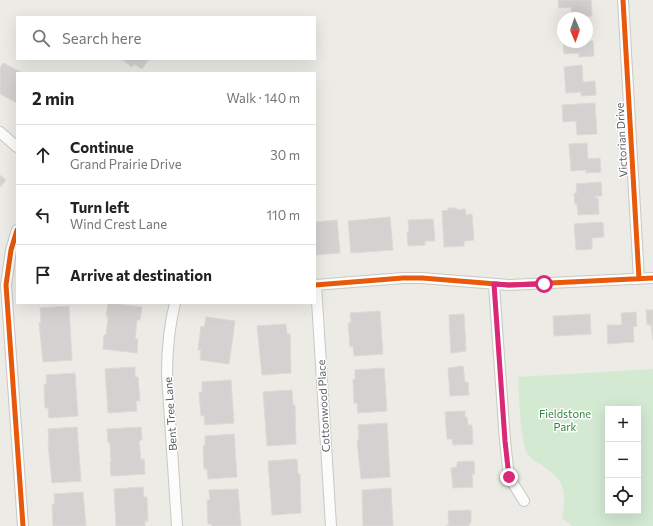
<!DOCTYPE html>
<html lang="en">
<head>
<meta charset="utf-8">
<style>
  :root { --surface:#fff; --page:#f6f6f6; --text:#222; --muted:#767676; --line:#e0e0e0 }
  body { margin:0; font-family:Commissioner,sans-serif; background:var(--page); color:var(--text) }
  .controls { position:absolute; right:12px; bottom:12px; display:grid; overflow:hidden; border-radius:0px; box-shadow:0 4px 16px #0002 }
  .controls button { width:36px; height:36px; display:grid; place-items:center; padding:0; border:0; border-bottom:1px solid var(--line); background:var(--surface); color:var(--text); font:20px sans-serif }
  .compass { position:absolute; left:557px; top:12px; width:36px; height:36px; border-radius:50%; background:var(--surface); box-shadow:0 4px 16px #0002; rotate:178deg }
  .stop { position:absolute; width:12px; height:12px; margin:-9px; border:3px solid #db2777; border-radius:50%; background:#fff }
  .stop.end { background:#db2777; border-color:#fff; box-shadow:0 1px 4px #0008 }
  .list { margin:0; padding:0; list-style:none }
  h2 { display:flex; justify-content:space-between; align-items:center; height:52px; margin:0; padding:0 16px; font-size:17px }
  h2 small { font-size:13px; font-weight:400; color:var(--muted) }
  .list li { display:grid; grid-template-columns:26px 1fr auto; gap:12px; align-items:center; box-sizing:border-box; height:60px; padding:0 16px; border-top:1px solid var(--line) }
  .list b { display:block; font-size:15px; white-space:nowrap }
  .list p { margin:0; font-size:13px; white-space:nowrap; color:var(--muted) }
  .list em { font-size:13px; font-style:normal; color:var(--muted) }
  .icon { flex:none; width:22px; height:22px; fill:none; stroke:currentColor; stroke-width:2; stroke-linecap:round; stroke-linejoin:round }
  .map { position:relative; flex:none; width:653px; height:526px; overflow:hidden }
  .search { position:absolute; background:var(--surface); box-shadow:0 4px 16px #0002; left:16px; top:16px; width:300px; height:44px; display:flex; align-items:center; gap:10px; box-sizing:border-box; padding:0 14px; border-radius:0px; color:var(--muted); font-size:15px }
  .panel { position:absolute; background:var(--surface); box-shadow:0 4px 16px #0002; left:16px; top:72px; width:300px; height:232px; border-radius:0px }
  .map>svg:first-child { display:block }
  .green { fill:#d3e9d2; fill-rule:evenodd }
  .building { fill:#d3d2d0; stroke:#dbdad5 }
  .lines { fill:none; stroke-linecap:round; stroke-linejoin:round }
  .minor-casing { stroke:#c8c8c6; stroke-width:12 }
  .minor { stroke:#fcfcfb; stroke-width:10 }
  .cycleway-casing { stroke:#fff; stroke-width:8 }
  .cycleway { stroke:#e8590c; stroke-width:5 }
  .route { stroke:#db2777; stroke-width:5 }
  .labels { text-anchor:middle; dominant-baseline:central; stroke-width:3; stroke-linejoin:round; paint-order:stroke }
  .street-label { font-size:11px; fill:#5b5f64; stroke:#fff }
  .park-label { font-size:11px; fill:#32853a; stroke:#fff }
</style>
</head>
<body>
<div class="map">
<svg width="653" height="526" viewBox="0 0 653 526">
  <rect width="100%" height="100%" fill="#ecebe6"/>
  <path class="green" d="M653,369V526H573L562,518C566,492 567,482 543,466C539,463 531,459 528,455C520,442 519,395 518,377ZM608,409H638V511H608Z"/>
  <path class="building" d="M558,0H591L592,16L572,17L571,7L559,8Z
    M593,41L594,56L579,57V53L564,54L563,42Z
    M121,59H149L142,69L134,64L132,67Z
    M3,63L23,73H17V103L0,94V68Z
    M582,65L583,82L595,81L596,95L581,96V92L566,93L564,67Z
    M595,103L597,134L577,135L576,121L563,122L562,105Z
    M587,143L588,159L600,158L601,172L586,173V170L571,171L569,144Z
    M0,175L6,180L0,187Z
    M601,182L602,196H595V198H598L599,214L578,215L577,204H575L574,193H577L576,184Z
    M448,208H457V210L465,209L466,215L472,214L474,240L464,241V246L444,247L442,211L449,210Z
    M390,217L393,250L351,253L348,221Z
    M433,219L435,241H425V245L408,246L407,232H409L408,220Z
    M337,220L340,253L315,255V222Z
    M603,222L604,237L592,238V249L576,250L574,224Z
    M108,303L142,307L140,320H137L135,339H138L137,353L103,349L104,335H106L108,317L106,316Z
    M69,306L72,360L43,362L39,323H41L40,308Z
    M646,310H653V340L651,325H647Z
    M380,311L383,354L354,356L353,346L350,347L348,323H351L350,313Z
    M636,312L637,326L633,327L634,342L608,344L607,325H622L621,313Z
    M464,314L466,351L451,353L449,315Z
    M590,314L591,334L554,336L553,316Z
    M206,317L235,321L229,364L200,360L201,350H198L201,326L204,327Z
    M286,324L287,334H290L291,373L262,375L257,326Z
    M463,366L465,382H468L469,395L450,396L448,368Z
    M135,367V377H138L140,401H136L137,411L108,413L105,369Z
    M384,368L387,411L358,413L357,403H354L353,380L355,379V370Z
    M75,373L78,416L49,418L48,408H45L44,384H47L46,375Z
    M231,380L234,423L205,425L204,415L201,416L199,392H202V382Z
    M292,390L293,405H295L296,444L267,446L263,392Z
    M465,411V417H467L468,425H472L473,444L453,445L452,439H447L445,412Z
    M387,423L390,477L361,479L357,440H359L358,425Z
    M77,427L81,481L52,483L48,444H49L48,429Z
    M141,427L142,440L139,441L141,460L144,459L145,474L111,476L110,462H111L110,443H108L107,429Z
    M234,434L237,477L208,479L207,469H204L203,446L205,445V436Z
    M297,459L298,474H300L301,513L272,515L268,461Z
    M474,461L475,474H472L473,487L453,488L451,468L457,467V462Z
    M143,487L144,497H147L148,521H145V526H116L114,489Z
    M391,488L393,526H363L362,490Z
    M238,489L241,526H212L211,524H208L207,500H210L209,490Z
    M83,492L86,526H53L52,504H55L54,494Z
    M471,510V523H469V526H446V525H449L448,511Z"/>
  <g class="lines">
    <g class="minor-casing">
      <path id="minor" d="M623,0L639,279
        M0,132L17,147
        M17,230L11,250L6,285L23,526
        M315,285L403,278H422L509,285L653,278
        M316,285L331,526
        M494,285L505,441L509,477L524,501
        M175,303C169,327 167,349 167,374L177,526"/>
    </g>
    <use href="#minor" class="minor"/>
    <g class="cycleway-casing">
      <path id="cycleway" d="M623,0L639,279
        M17,230L11,250L6,285L23,526
        M315,285L403,278H422L509,285L653,278"/>
    </g>
    <use href="#cycleway" class="cycleway"/>
  </g>
  <g class="lines">
    <path class="route" d="M509,477L505,441L494,284L509,285L544,284"/>
  </g>
  <g class="labels">
    <g class="street-label">
      <text transform="translate(621 140) rotate(-93)">Victorian Drive</text>
      <text transform="translate(323 406) rotate(-93)">Cottonwood Place</text>
      <text transform="translate(170 414) rotate(-94)">Bent Tree Lane</text>
    </g>
    <g class="park-label">
      <text x="565" y="413">Fieldstone<tspan x="565" dy="13">Park</tspan></text>
    </g>
  </g>
</svg>
<div class="controls">
<button>+</button>
<button>−</button>
<button><svg class="icon" aria-label="locate" viewBox="0 0 24 24"><circle cx="12" cy="12" r="6"/><path d="M12 2v4M12 18v4M2 12h4M18 12h4"/></svg></button>
</div>
<svg class="compass" viewBox="-18 -18 36 36"><path d="M0-13l5 13h-10z" fill="#e53935"/><path d="M0 13l5-13h-10z" fill="#767676"/></svg>
<div class="stop" style="left:544px;top:284px"></div>
<div class="stop end" style="left:509px;top:477px"></div>
<div class="search"><svg class="icon" aria-label="search" viewBox="0 0 24 24"><circle cx="10" cy="10" r="6"/><path d="M15 15l6 6"/></svg>Search here</div>
<section class="panel">
<h2>2 min<small>Walk · 140 m</small></h2>
<ul class="list">
<li><svg class="icon" aria-label="ahead" viewBox="0 0 24 24"><path d="M12 20V5M6 11l6-6 6 6"/></svg><div><b>Continue</b><p>Grand Prairie Drive</p></div><em>30 m</em></li>
<li><svg class="icon" aria-label="left" viewBox="0 0 24 24"><path d="M17 20v-9H6M10 6l-5 5 5 5"/></svg><div><b>Turn left</b><p>Wind Crest Lane</p></div><em>110 m</em></li>
<li><svg class="icon" aria-label="arrive" viewBox="0 0 24 24"><path d="M6 21V4h12l-3 4 3 4H6"/></svg><div><b>Arrive at destination</b></div></li>
</ul>
</section>
</div>
</body>
</html>
